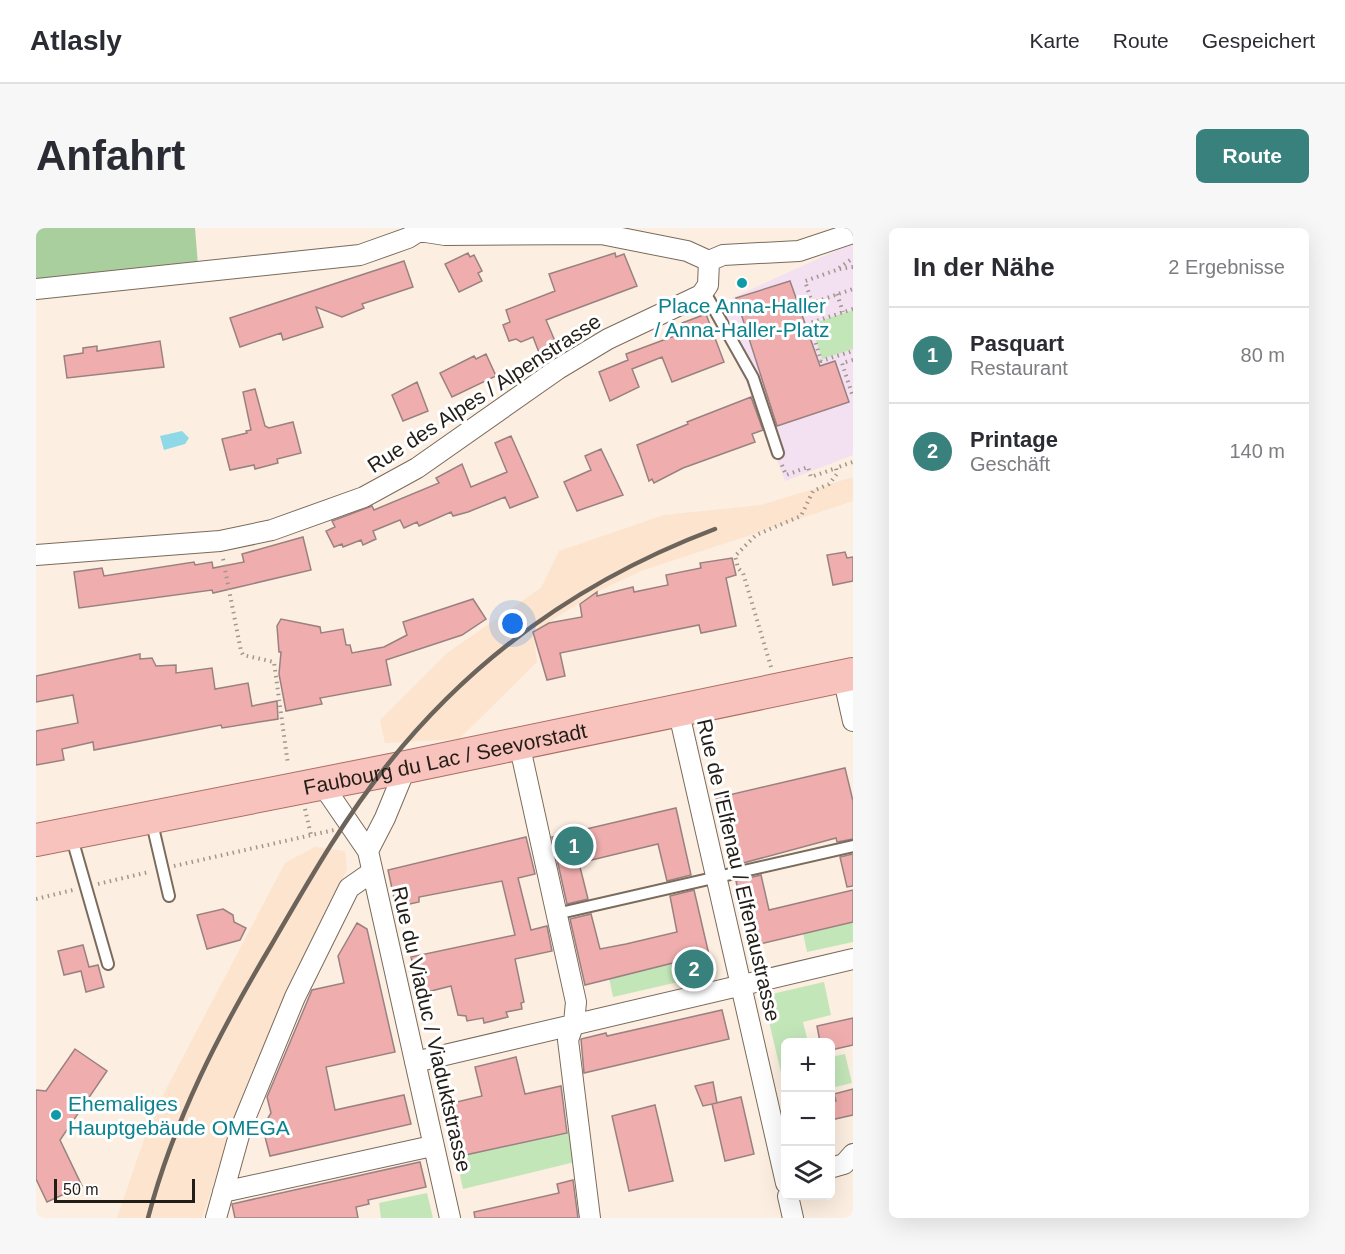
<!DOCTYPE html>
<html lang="de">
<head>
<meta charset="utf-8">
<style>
  :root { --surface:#fff; --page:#f7f7f7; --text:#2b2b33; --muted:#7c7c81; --line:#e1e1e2; --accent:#38817d }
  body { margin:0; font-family:Arial,sans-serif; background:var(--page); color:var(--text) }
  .controls { position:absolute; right:18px; bottom:18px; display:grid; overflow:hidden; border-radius:9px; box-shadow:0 6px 24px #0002 }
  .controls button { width:54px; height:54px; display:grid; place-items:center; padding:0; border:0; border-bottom:2px solid var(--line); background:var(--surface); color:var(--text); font:30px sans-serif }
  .scale { position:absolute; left:18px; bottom:15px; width:141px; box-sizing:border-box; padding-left:6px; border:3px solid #231d17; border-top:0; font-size:16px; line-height:21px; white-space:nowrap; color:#231d17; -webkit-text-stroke:4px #fff; paint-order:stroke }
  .you { position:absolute; left:477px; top:396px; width:21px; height:21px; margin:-15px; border:4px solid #fff; border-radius:50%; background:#1a73e8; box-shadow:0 0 0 9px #1a73e833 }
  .badge { display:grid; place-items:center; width:39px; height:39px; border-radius:50%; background:var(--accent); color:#fff; font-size:20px; font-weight:700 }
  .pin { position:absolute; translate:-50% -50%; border:3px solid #fff; box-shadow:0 2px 6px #0006 }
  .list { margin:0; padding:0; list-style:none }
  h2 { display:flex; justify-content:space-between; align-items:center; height:78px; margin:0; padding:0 24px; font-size:26px }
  h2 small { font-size:20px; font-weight:400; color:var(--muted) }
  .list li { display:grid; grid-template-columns:39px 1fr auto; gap:18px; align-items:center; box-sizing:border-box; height:96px; padding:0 24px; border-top:2px solid var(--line) }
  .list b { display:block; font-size:22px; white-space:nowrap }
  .list p { margin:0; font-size:20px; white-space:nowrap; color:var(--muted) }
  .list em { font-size:20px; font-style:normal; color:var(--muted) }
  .icon { flex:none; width:33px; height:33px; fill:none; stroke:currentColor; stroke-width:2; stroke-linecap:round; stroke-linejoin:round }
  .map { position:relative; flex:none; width:817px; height:990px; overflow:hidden; border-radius:9px }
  header { display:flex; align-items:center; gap:36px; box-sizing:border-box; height:84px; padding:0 30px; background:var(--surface); border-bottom:2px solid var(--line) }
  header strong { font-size:28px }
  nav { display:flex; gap:33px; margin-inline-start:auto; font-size:21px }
  .intro { display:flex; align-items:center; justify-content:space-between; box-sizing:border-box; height:144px; padding:0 36px }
  h1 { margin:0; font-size:42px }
  .button { padding:15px 27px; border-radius:9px; background:var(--accent); color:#fff; font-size:21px; font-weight:700 }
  main { display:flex; gap:36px; padding:0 36px }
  aside { flex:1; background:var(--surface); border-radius:9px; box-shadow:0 6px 24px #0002 }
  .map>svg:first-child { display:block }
  .built { fill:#fce4ce }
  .education { fill:#f3e0f0 }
  .green { fill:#c3e6b9 }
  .forest { fill:#aacf9f }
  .water { fill:#8fd8e8 }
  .building { fill:#efaead; stroke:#9a8181; stroke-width:1.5 }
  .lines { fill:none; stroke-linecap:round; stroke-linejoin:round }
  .service-casing { stroke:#7a6b5c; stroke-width:14 }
  .minor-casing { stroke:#7a6b5c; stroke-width:22 }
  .primary-casing { stroke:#ab6f66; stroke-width:34 }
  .path { stroke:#a2978c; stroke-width:4; stroke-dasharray:1.5 4.5; stroke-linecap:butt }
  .service { stroke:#fff; stroke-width:10 }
  .minor { stroke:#fff; stroke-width:20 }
  .primary { stroke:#f8c3bd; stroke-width:32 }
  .rail { stroke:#6c645b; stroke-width:4.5 }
  .culture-dot { fill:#0f9aa8; stroke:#fff; stroke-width:2 }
  .labels { text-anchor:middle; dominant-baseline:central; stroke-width:6; stroke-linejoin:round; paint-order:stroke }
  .culture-label { font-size:21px; fill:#0d838f; stroke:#fff }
  .street-label { font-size:21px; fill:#231d17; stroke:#fff }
</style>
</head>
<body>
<header>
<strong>Atlasly</strong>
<nav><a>Karte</a><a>Route</a><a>Gespeichert</a></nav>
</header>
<div class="intro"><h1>Anfahrt</h1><a class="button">Route</a></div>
<main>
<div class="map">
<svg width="817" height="990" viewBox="0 0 817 990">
  <rect width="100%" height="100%" fill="#fceee0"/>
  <path class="built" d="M817,249V273L605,343L561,364L497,404L501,434L423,511L349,515L344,492L411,425L505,360L523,323L628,287L725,277Z
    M279,619L309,623L311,641L222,835L196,899L166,990H81L116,888L249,635Z"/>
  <path class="education" d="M817,15V227L749,253L711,156L674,80Z"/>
  <path class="green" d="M817,82V121L786,131L775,96Z
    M817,694V714L771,724L767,705Z
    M645,733L651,752L577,769L573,750Z
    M788,754L795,787L767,794L772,814H750L749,862L727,768Z
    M809,826L816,855L795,860V829Z
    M539,903L543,933L427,961L420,929Z
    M391,965L397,990H345L343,975Z"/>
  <path class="forest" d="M0,0H159L162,37L0,54Z"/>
  <path class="water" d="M146,203L153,210L149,216L128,222L124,208Z"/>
  <path class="building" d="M432,25L434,29L438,27L446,43L442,45L446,53L423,64L409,36Z
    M579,25L580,29L588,26L601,58L510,92L522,120L504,127L497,109L485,114L480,111L473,113L467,97L474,94L470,82L519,63L513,46Z
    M368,33L377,59L326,76L328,80L306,89L280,79L287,99L247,112L245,105L204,119L194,90Z
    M754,53L784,138L799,133L813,174L741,198L700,70Z
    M670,86L688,134L636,154L626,129L596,141L603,159L574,173L563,144L592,132L590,126L649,104L646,95Z
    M124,113L128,139L31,150L28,128L47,125V120L61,118V123Z
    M450,126L460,148L416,169L404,145L438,128L440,131Z
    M381,154L392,183L367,193L356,167Z
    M219,161L229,198L233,200L257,194L265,225L241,231L242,235L219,241L218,237L194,242L186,211L211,205L210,203L215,202L207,164Z
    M715,169L727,202L716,206L719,214L647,240L618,255L616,251L613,253L601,217L652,196L651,194Z
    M475,208L502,269L474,280L469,269L432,284L417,288L415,284L383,298L381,294L368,300L364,292L337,303L340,311L327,317L325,312L307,319L306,316L298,319L290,303L299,299L296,293L336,278L338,282L403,255L400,250L426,236L435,259L471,244L459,215Z
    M565,221L587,267L541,283L528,254L555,242L549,228Z
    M267,309L275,342L177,365L176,362L43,380L38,344L66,340L68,348L158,334L159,337L176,334L177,340L208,334L206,326Z
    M809,324L811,330L817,329V353L797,357L791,327Z
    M696,330L700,347L690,350L700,398L665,405L663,397L524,425L529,448L511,452L497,404L513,395L546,389L544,376L561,364V368L597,359L598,364L632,357L630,347L665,340L664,335Z
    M437,371L450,391L426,407L350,432L355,457L284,470L286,476L250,483L243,446L245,424H243L241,398L245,391L284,399L285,405L307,401L310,417H314L316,425L348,419L371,407L367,394Z
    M104,426V431L116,430L120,438L140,437V445L176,440L179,461L212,455L216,478L241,473L242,491L186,500L185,497L58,522L57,514L26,521L28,532L0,537V503L42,495L37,467L0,474V448Z
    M809,540L817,573V611L801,614L800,610L696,638L680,570Z
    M640,580L655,647L631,653L622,616L543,635L552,671L531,676L516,609Z
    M490,609L499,646L482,650L495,702L511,698L516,723L479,731L488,774L485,775L486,781L470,784L472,789L448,795L447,790L431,793L430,788L422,787L415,758L387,765L385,757L382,758L375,729L479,707L466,653L383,669V674L360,679L352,642Z
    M817,626V658L811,659L804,629Z
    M725,647L733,682L817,662V694L715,718L700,653Z
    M658,662L676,740L666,742V749L651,752L645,733L549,757L534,691L555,686L564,721L590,716L641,704L634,668Z
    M187,681L197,687L198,694L210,700L204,712L171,721L161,687Z
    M321,695L331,701L359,824L290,839L299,882L368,867L375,896L234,928L227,901L234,900L232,890L235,885L231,869L276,762L308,755L302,728Z
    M47,717L53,739L62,737L68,759L50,764L45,743L28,747L22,723Z
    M686,782L693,811L548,845L545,811L570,805L571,808Z
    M817,790V817L795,822V814H784L781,798Z
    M39,821L71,843L24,912L46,958L11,974L0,951V862L10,863Z
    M480,829L489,866L525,858L531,905L420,929L408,877L446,868L439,839Z
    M677,854L681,875L667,878L659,858Z
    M817,861V887L795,892V874L800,873L798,866Z
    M705,869L718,926L689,933L676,876Z
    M619,877L637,953L593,963L576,888Z
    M384,934L390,959L332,972L333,976L320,979L322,990H199L196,976Z
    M537,952L542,990H439L438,984L523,965L521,956Z"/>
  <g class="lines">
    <g class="service-casing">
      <path id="service" d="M668,63L717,150L742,225
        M115,591L133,668
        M35,607L72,736
        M520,686L817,618"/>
    </g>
    <g class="minor-casing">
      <path id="minor" d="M383,3L409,7L565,6L651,23L673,33
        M673,33L687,27L763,23L817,5
        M0,61L324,27L372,10L383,3
        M0,327L184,313L236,302L328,269L381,240L522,141L572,111L665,67L672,57L673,33
        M807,448L817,493
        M642,481L750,955
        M483,515L540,774L538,795L532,812L554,990
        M286,556L332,623L414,990
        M332,623L349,590L370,539
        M379,834L817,731
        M794,940L808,936L817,926
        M187,964L396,918
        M752,968L757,990
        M180,990L205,900L259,769L313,660L336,644"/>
    </g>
    <g class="primary-casing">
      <g id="primary">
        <path id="s1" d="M0,612L370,539L817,446"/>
      </g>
    </g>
    <path class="path" d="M817,39L803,41L769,53L776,75L817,61
      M803,40L817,30
      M801,66L807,84
      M817,81L774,95L785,133L817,123
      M817,132L806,135L817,169
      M746,237L750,247L772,239L775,249L800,240
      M187,331L205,423L207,427L238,434L252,537
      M735,439L707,345L702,340L699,328L720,307L765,288L777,263L793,256L801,246L800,240L817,234
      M269,581L275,607
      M138,638L298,602
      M62,656L113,644
      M0,671L37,662"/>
    <use href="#service" class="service"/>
    <use href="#minor" class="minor"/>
    <use href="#primary" class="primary"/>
    <path class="rail" d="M112,990C138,891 184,803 236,716C272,654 307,592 352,536C439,427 549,350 679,301"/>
  </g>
  <g class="culture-dot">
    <circle cx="706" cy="55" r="6"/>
    <circle cx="20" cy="887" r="6"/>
  </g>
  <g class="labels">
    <g class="culture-label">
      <text x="706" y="77">Place Anna-Haller<tspan x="706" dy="24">/ Anna-Haller-Platz</tspan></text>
      <text x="32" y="875" text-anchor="start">Ehemaliges<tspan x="32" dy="24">Hauptgebäude OMEGA</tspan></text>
    </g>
    <g class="street-label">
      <text transform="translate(448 165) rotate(-33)">Rue des Alpes / Alpenstrasse</text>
      <text stroke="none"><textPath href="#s1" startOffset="417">Faubourg du Lac / Seevorstadt</textPath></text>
      <text transform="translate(703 642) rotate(77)">Rue de l'Elfenau / Elfenaustrasse</text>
      <text transform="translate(396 801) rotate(77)">Rue du Viaduc / Viaduktstrasse</text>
    </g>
  </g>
</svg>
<div class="controls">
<button>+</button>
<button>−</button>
<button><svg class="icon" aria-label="layers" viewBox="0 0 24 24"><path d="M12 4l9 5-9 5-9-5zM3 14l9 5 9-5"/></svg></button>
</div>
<div class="scale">50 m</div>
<div class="you"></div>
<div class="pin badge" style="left:538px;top:618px">1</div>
<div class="pin badge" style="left:658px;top:741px">2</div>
</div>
<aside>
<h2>In der Nähe<small>2 Ergebnisse</small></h2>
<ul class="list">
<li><span class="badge">1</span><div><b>Pasquart</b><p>Restaurant</p></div><em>80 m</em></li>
<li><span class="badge">2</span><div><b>Printage</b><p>Geschäft</p></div><em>140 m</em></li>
</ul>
</aside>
</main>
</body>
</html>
